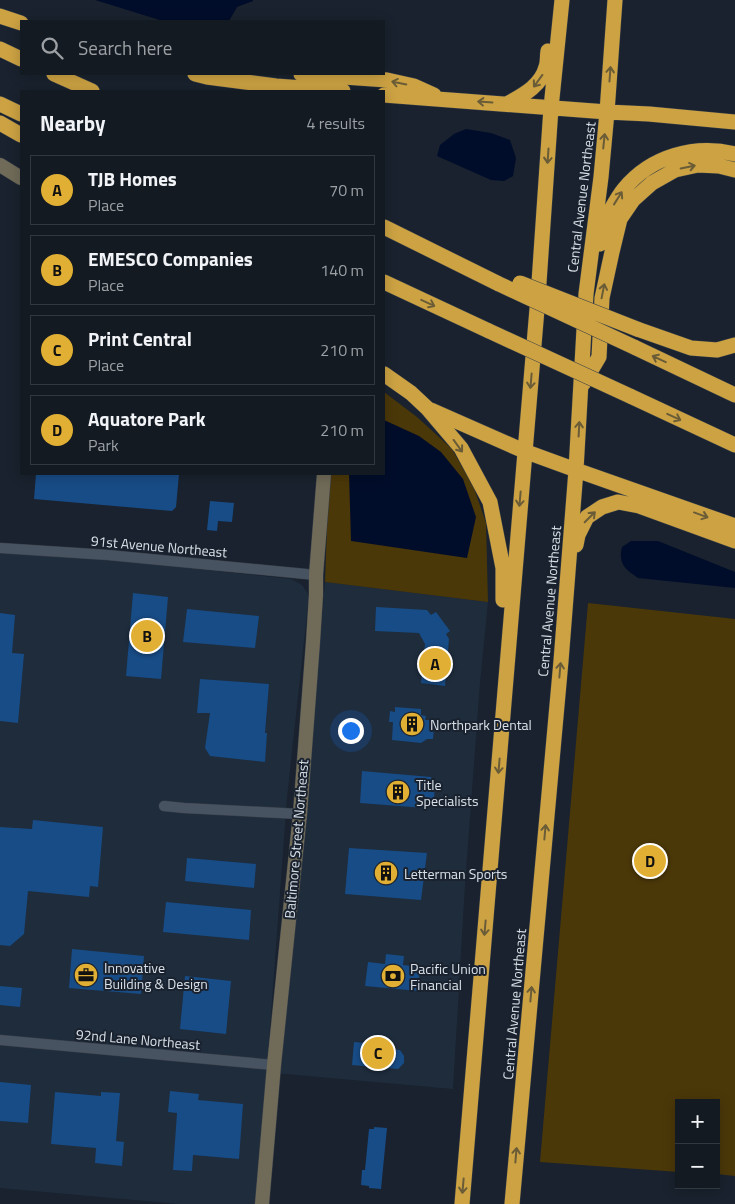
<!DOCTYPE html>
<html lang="en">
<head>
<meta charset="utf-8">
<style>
  :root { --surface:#131a22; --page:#1c232a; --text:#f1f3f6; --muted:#9da1a5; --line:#323840; --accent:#e1af34 }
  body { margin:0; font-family:"Titillium Web",sans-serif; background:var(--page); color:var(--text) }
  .controls { position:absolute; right:15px; bottom:15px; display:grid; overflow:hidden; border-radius:0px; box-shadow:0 2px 12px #0003 }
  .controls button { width:45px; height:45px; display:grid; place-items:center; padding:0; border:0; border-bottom:1px solid var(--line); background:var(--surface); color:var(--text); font:25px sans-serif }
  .you { position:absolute; left:350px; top:730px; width:18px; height:18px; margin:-12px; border:4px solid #fff; border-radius:50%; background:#1a73e8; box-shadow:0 0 0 8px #1a73e833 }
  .badge { display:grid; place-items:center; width:32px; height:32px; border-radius:50%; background:var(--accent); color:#111; font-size:16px; font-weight:700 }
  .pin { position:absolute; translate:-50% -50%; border:2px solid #fff; box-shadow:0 1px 5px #0006 }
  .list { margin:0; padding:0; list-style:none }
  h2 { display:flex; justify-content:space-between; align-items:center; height:65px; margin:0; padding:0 20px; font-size:21px }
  h2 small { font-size:16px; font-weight:400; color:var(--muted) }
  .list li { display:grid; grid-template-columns:32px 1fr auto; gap:15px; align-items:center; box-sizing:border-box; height:70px; margin:0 10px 10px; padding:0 10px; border:1px solid var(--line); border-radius:0px }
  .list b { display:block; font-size:19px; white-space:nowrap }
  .list p { margin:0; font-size:16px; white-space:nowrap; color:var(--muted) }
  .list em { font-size:16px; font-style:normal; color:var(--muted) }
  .icon { flex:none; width:28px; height:28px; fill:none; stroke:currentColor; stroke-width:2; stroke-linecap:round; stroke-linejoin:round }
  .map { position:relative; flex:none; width:735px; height:1204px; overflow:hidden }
  .search { position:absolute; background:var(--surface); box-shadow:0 2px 12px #0003; left:20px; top:20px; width:365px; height:55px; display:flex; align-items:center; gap:12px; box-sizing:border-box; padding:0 18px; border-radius:0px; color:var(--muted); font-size:19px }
  .panel { position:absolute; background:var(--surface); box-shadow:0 2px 12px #0003; left:20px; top:90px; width:365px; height:385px; border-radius:0px }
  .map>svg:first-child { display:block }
  .built { fill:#1e2c3c }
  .green { fill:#4b3809 }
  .water { fill:#000d2a }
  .building { fill:#184c86 }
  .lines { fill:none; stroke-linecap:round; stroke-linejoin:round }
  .street-casing { stroke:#373e48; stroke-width:11 }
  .secondary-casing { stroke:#373e48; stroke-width:15 }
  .highway-casing { stroke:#373e48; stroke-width:16 }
  .street { stroke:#485361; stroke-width:10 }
  .secondary { stroke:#706b58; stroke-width:14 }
  .highway { stroke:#cca243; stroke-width:15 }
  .highway-bridge-casing { stroke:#373e48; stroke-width:16; stroke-linecap:butt }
  .highway-bridge { stroke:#cca243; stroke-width:15 }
  .oneway { stroke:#6a5c37 }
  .labels { text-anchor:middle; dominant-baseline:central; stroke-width:4; stroke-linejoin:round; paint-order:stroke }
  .street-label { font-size:14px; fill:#d9e0e8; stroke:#19222e }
  .poi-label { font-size:14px; fill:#d9e0e8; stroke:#19222e; text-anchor:start }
</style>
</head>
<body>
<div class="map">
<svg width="735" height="1204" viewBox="0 0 735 1204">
  <rect width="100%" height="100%" fill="#19222e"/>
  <path class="built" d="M0,548L291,579L302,585L309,595L287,798L257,1204H179L0,1188Z
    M325,582L488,602L480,683L465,885L453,1089L274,1073L309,772Z"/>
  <path class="green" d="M384,392L417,417L452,449L474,488L486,523L488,602L325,582L329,474H384Z
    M588,603L735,619V1176L716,1174V1103H679V1172L540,1162Z"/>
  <path class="water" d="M95,0H253V1L237,7L229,21H163Z
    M466,129L491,133L510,140L516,158L513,176L504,181L491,180L437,156L440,145L454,134Z
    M384,420L419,436L441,452L463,479L476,517L467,558L351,541L349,474H384Z
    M631,541H658L735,572V588L638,578C625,569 618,564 622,547Z"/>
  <path class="building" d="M36,474H179L176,507L172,511L34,499Z
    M210,501L234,503L232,522L218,521L217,531L207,530Z
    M133,593L168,597L161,679L126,676Z
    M376,607L427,610L431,615L436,612L450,631L446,634L449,639L445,686L421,683L425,644L419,633L375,631Z
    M187,609L259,616L255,648L183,642Z
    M0,613L15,615L12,653L24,654L18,723L0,721Z
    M200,679L269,684L265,733H267L265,762L210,756L205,748L210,713H197Z
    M395,707L421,709V715L426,716L425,720H431L430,726H434L433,739H427L421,743L392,740L393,722H389L390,711L395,712Z
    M362,771L431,777L435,785L434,798L425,808L360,803Z
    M33,820L103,827L98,887L90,886L89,897L28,891L24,934L10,946L0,945V827L32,829Z
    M349,848L427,853L421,900L345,894Z
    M187,858L256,864L254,888L185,881Z
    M166,902L251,910L249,940L163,932Z
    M72,949L144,956L141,994L69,988Z
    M386,954L404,956L403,965L420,967L418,991L365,986L368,962L385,964Z
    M185,976L231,981L226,1034L180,1029Z
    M0,986L22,988L20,1007L0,1005Z
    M354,1042L388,1045L387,1049L400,1050L404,1056V1063L398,1069L352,1065Z
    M0,1082L31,1085L28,1123L0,1121Z
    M170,1091L199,1094L198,1100L243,1104L239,1159L193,1155L192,1171L173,1170L177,1113L168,1112Z
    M55,1092L101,1096V1092L120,1093L116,1141L124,1142L122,1166L95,1163L96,1148L51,1144Z
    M374,1127L387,1128L381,1189L369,1188V1186L361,1185L362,1170H365L369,1129H374Z"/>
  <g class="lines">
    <g class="street-casing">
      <path id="street" d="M0,548L108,555L316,575
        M164,806L184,808L300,814
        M0,1040L274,1065"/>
    </g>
    <g class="secondary-casing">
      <path id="secondary" d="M0,165L21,178
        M262,1204L274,1065L300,814L313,642L316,595V575L324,474"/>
    </g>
    <g class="highway-casing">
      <path id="highway" d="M0,16L21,23
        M0,49L21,59
        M54,74L92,91
        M195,74L207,77L276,86L343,91
        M301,74L387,80L414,86L434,95
        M384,95L607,112L649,114L735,122
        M0,104L21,114
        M507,104C523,95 541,86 546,67C548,62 547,56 548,51
        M0,123L21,135
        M384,227L499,284
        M600,244C603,234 605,221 610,211C614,204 619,195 624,189C651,156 695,144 735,154
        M384,282L489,331
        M637,329L691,348L717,350L735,345
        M634,347L735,395
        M384,374L411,393L427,408L461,448L490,502L503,568V600
        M583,384L599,357L602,298L612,252L620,219L633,200L652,183L675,170L698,165L719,166L735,170
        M630,396L735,445
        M431,410L524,451L576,470L735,526
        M576,545L578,535L587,517L602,507L618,502L639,506L735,541
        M462,1204L538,297L551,108L562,0
        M512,1204L561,661L576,470L586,294L601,177L607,112L615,0"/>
    </g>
    <use href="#street" class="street"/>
    <use href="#secondary" class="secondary"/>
    <use href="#highway" class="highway"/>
    <g class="highway-bridge-casing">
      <path id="highway-bridge" d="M520,283L637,329
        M499,284L634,347
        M489,331L630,396"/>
    </g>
    <use href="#highway-bridge" class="highway-bridge"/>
  </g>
  <defs><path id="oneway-shaft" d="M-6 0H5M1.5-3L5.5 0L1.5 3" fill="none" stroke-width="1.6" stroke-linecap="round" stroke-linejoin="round" transform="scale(1.25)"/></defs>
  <g class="oneway">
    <use href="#oneway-shaft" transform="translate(610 74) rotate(-86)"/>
    <use href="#oneway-shaft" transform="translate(538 81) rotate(126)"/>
    <use href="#oneway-shaft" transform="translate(399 83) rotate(-169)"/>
    <use href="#oneway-shaft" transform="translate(485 102) rotate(-176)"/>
    <use href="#oneway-shaft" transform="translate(604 141) rotate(-84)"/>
    <use href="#oneway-shaft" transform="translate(548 156) rotate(94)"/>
    <use href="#oneway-shaft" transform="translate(688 167) rotate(-12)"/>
    <use href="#oneway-shaft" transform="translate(618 198) rotate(-58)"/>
    <use href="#oneway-shaft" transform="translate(603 291) rotate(-79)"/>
    <use href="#oneway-shaft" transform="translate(428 303) rotate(25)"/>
    <use href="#oneway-shaft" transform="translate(659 359) rotate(-155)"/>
    <use href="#oneway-shaft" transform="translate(531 381) rotate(95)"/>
    <use href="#oneway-shaft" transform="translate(674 417) rotate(25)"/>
    <use href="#oneway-shaft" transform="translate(579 429) rotate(-87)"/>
    <use href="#oneway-shaft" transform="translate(458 446) rotate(54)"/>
    <use href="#oneway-shaft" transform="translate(520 499) rotate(95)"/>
    <use href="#oneway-shaft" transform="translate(701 515) rotate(20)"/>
    <use href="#oneway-shaft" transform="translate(590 517) rotate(-45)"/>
    <use href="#oneway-shaft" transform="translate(560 670) rotate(-85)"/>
    <use href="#oneway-shaft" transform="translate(499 766) rotate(95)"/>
    <use href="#oneway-shaft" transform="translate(545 832) rotate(-85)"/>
    <use href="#oneway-shaft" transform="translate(485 928) rotate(95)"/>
    <use href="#oneway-shaft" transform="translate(531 994) rotate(-85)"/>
    <use href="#oneway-shaft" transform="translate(516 1155) rotate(-85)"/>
    <use href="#oneway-shaft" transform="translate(463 1186) rotate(95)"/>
  </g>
  <defs>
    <g id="building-disc" transform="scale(1.25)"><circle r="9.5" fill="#e1af34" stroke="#19222e"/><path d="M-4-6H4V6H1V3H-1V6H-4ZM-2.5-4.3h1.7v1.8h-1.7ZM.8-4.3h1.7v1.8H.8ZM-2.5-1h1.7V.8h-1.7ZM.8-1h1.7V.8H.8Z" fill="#111"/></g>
    <g id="office-disc" transform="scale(1.25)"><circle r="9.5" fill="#e1af34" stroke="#19222e"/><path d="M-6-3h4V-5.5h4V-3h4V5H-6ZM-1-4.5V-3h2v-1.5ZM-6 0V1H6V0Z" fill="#111"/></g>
    <g id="bank-disc" transform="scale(1.25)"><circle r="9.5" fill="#e1af34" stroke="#19222e"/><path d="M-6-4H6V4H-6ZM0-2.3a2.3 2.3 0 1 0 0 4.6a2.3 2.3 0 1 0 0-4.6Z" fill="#111"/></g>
  </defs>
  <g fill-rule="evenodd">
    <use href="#building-disc" x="412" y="724"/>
    <use href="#building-disc" x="398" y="792"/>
    <use href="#building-disc" x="386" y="873"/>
    <use href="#office-disc" x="86" y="975"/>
    <use href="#bank-disc" x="393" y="976"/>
  </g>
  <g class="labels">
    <g class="street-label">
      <text transform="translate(581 197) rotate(-83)">Central Avenue Northeast</text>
      <text transform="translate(159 546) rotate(5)">91st Avenue Northeast</text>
      <text transform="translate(549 601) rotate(-85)">Central Avenue Northeast</text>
      <text transform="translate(296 839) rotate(-85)">Baltimore Street Northeast</text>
      <text transform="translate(514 1004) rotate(-85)">Central Avenue Northeast</text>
      <text transform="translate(138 1039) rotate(5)">92nd Lane Northeast</text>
    </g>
    <g class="poi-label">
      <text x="430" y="724">Northpark Dental</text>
      <text x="416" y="784">Title<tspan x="416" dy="16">Specialists</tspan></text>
      <text x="404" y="873">Letterman Sports</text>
      <text x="104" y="967">Innovative<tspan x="104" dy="16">Building &amp; Design</tspan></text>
      <text x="410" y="968">Pacific Union<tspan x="410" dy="16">Financial</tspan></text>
    </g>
  </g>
</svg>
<div class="controls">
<button>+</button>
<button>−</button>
</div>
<div class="you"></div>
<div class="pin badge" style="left:435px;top:664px">A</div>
<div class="pin badge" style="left:147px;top:636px">B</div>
<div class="pin badge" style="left:378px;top:1053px">C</div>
<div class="pin badge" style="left:650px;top:861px">D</div>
<div class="search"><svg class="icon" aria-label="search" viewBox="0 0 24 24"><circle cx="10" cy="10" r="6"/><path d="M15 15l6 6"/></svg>Search here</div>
<section class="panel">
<h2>Nearby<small>4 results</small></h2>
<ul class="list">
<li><span class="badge">A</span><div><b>TJB Homes</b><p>Place</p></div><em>70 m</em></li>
<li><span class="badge">B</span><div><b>EMESCO Companies</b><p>Place</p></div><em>140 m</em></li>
<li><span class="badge">C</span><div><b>Print Central</b><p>Place</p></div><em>210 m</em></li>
<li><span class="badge">D</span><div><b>Aquatore Park</b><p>Park</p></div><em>210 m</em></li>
</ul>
</section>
</div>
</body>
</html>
